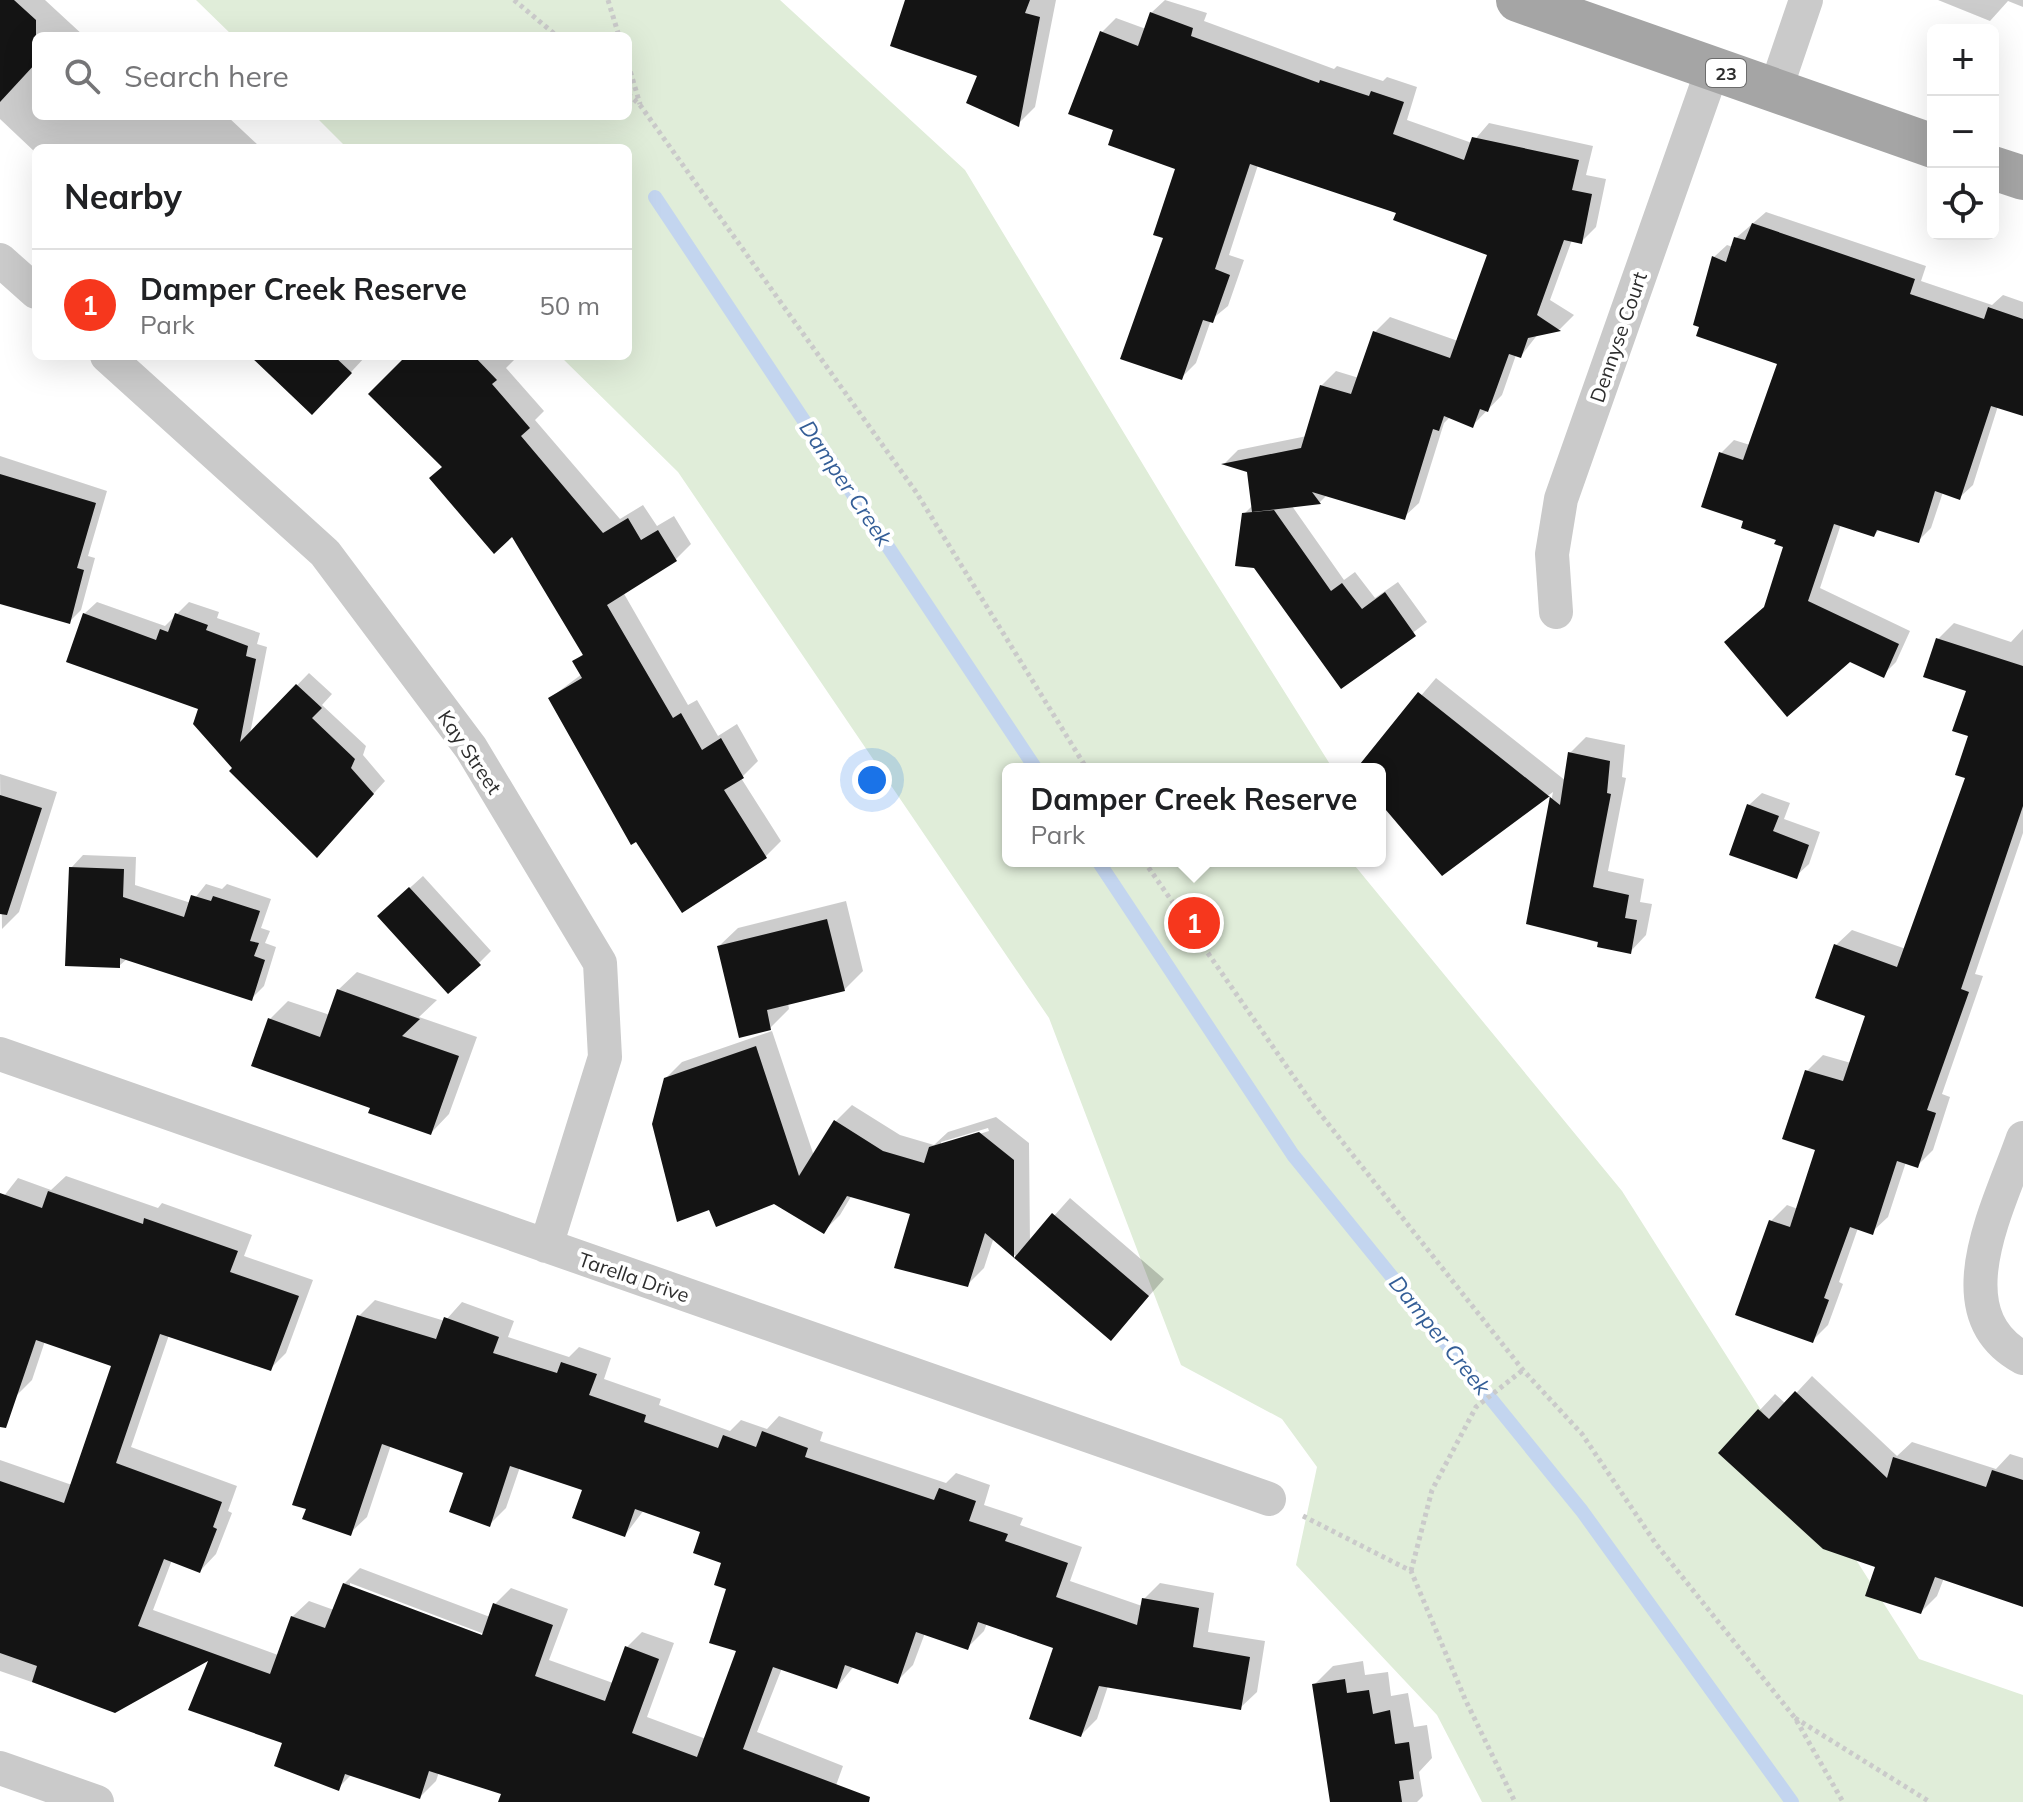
<!DOCTYPE html>
<html lang="en">
<head>
<meta charset="utf-8">
<style>
  :root { --surface:#fff; --page:#f6f6f6; --text:#202124; --muted:#757577; --line:#e0e0e0; --accent:#f6371d }
  body { margin:0; font-family:Mulish,sans-serif; background:var(--page); color:var(--text) }
  .controls { position:absolute; right:24px; top:24px; display:grid; overflow:hidden; border-radius:12px; box-shadow:0 8px 32px #0002 }
  .controls button { width:72px; height:72px; display:grid; place-items:center; padding:0; border:0; border-bottom:2px solid var(--line); background:var(--surface); color:var(--text); font:40px sans-serif }
  .you { position:absolute; left:872px; top:780px; width:28px; height:28px; margin:-20px; border:6px solid #fff; border-radius:50%; background:#1a73e8; box-shadow:0 0 0 12px #1a73e833 }
  .badge { display:grid; place-items:center; width:52px; height:52px; border-radius:50%; background:var(--accent); color:#fff; font-size:26px; font-weight:700 }
  .pin { position:absolute; translate:-50% -50%; border:4px solid #fff; box-shadow:0 2px 8px #0006 }
  .popup { position:absolute; left:1002px; top:763px; width:384px; height:104px; box-sizing:border-box; display:grid; place-content:center; border-radius:12px; background:var(--surface); filter:drop-shadow(0 2px 6px #0005); font-size:26px; white-space:nowrap; color:var(--muted) }
  .popup b { font-size:30px; color:var(--text) }
  .popup::after { content:''; position:absolute; left:50%; top:100%; margin-left:-16px; border:16px solid transparent; border-top-color:var(--surface) }
  .list { margin:0; padding:0; list-style:none }
  h2 { display:flex; justify-content:space-between; align-items:center; height:104px; margin:0; padding:0 32px; font-size:34px }
  h2 small { font-size:26px; font-weight:400; color:var(--muted) }
  .list li { display:grid; grid-template-columns:52px 1fr auto; gap:24px; align-items:center; box-sizing:border-box; height:112px; padding:0 32px; border-top:2px solid var(--line) }
  .list b { display:block; font-size:30px; white-space:nowrap }
  .list p { margin:0; font-size:26px; white-space:nowrap; color:var(--muted) }
  .list em { font-size:26px; font-style:normal; color:var(--muted) }
  .icon { flex:none; width:44px; height:44px; fill:none; stroke:currentColor; stroke-width:2; stroke-linecap:round; stroke-linejoin:round }
  .map { position:relative; flex:none; width:2023px; height:1802px; overflow:hidden }
  .search { position:absolute; background:var(--surface); box-shadow:0 8px 32px #0002; left:32px; top:32px; width:600px; height:88px; display:flex; align-items:center; gap:20px; box-sizing:border-box; padding:0 28px; border-radius:12px; color:var(--muted); font-size:30px }
  .panel { position:absolute; background:var(--surface); box-shadow:0 8px 32px #0002; left:32px; top:144px; width:600px; height:216px; border-radius:12px }
  .map>svg:first-child { display:block }
  .green { fill:#e0edd9 }
  .shadow { fill:#0003; fill-rule:evenodd }
  .lines { fill:none; stroke-linecap:round; stroke-linejoin:round }
  .stream { stroke:#c3d5ef; stroke-width:14 }
  .building { fill:#141414 }
  .path { stroke:#cacaca; stroke-width:5; stroke-dasharray:4 4; stroke-linecap:butt }
  .street { stroke:#cacaca; stroke-width:34 }
  .primary { stroke:#a5a5a5; stroke-width:44 }
  .labels { text-anchor:middle; dominant-baseline:central; stroke-width:8; stroke-linejoin:round; paint-order:stroke }
  .shield { fill:#fff; stroke:#6c6c6c; stroke-width:2 }
  .shield-label { font-size:18px; font-weight:bold; fill:#2d2d2d }
  .street-label { font-size:20px; fill:#2d2d2d; stroke:#fff }
  .water-label { font-size:22px; font-style:italic; fill:#345e97; stroke:#fff }
</style>
</head>
<body>
<div class="map">
<svg width="2023" height="1802" viewBox="0 0 2023 1802">
  <rect width="100%" height="100%" fill="#fff"/>
  <path class="green" d="M196,0H780L965,170L1182,529L1333,769H1008V861H1351L1622,1191L1919,1659L2023,1695V1802H1482L1437,1715L1296,1565L1317,1467L1282,1419L1181,1365L1049,1018L678,472L560,356H628V148H347L315,116H628V36H233Z"/>
  <path class="shadow" d="M0,0H45L84,36H36V116H227L260,147L36,148V153L0,119Z
    M907,0H1056L1035,107L1018,124L980,75Z
    M1165,0L1207,13L1204,21L1334,69L1337,66L1383,81L1387,77L1417,87L1407,120L1472,143L1489,123L1593,146L1586,175L1606,179L1596,227L1581,242L1572,240L1550,300L1574,315L1560,329L1538,334L1521,356L1516,355L1502,395L1473,425L1450,417L1444,423L1419,503L1404,517L1328,494L1320,502L1292,506L1344,580L1355,572L1375,598L1398,582L1427,622L1341,687L1244,514L1253,505L1248,470L1225,463L1238,450L1307,436L1321,386L1336,371L1359,378L1375,332L1390,317L1458,341L1490,254L1399,211L1258,165L1229,255L1244,260L1228,306L1211,320L1196,363L1181,378L1165,237L1177,168L1115,129L1102,32L1116,18L1146,29L1151,13Z
    M1938,0H2023V7L2008,1L1990,21Z
    M1766,212L1926,266L1921,281L1992,305L2003,295L2023,302V414L1998,406L1973,485L1960,497L1943,492L1931,528L1918,541L1880,529L1874,535L1841,524L1820,588L1910,631L1896,662L1883,675L1766,606L1786,546L1746,519L1721,453L1734,440L1750,445L1780,363L1714,257L1727,245L1733,247L1736,238Z
    M253,356H363L365,357L327,398Z
    M409,356H518L506,368L544,411L535,420L620,519L643,505L657,526L674,516L691,544L676,559L623,592L688,705L697,700L718,736L737,724L758,761L741,778L781,841L766,856L682,910L550,698L582,674L575,662L584,653L513,534L444,467Z
    M0,456L107,491L88,556L95,558L81,610L69,622L0,551Z
    M97,602L165,626L189,602L219,612L217,618L260,633L257,644L267,647L250,734L309,673L332,694L322,705L366,746L363,755L385,781L329,843L235,768L201,708L84,614Z
    M1954,623L2011,642L2023,629V833L1975,974L1983,976L1942,1094L1950,1097L1933,1150L1917,1166L1906,1162L1888,1217L1872,1232L1858,1228L1839,1282L1843,1284L1828,1325L1812,1341L1771,1221L1787,1205L1798,1209L1817,1149L1807,1071L1823,1055L1851,1063L1868,1015L1836,945L1852,930L1906,949L1968,777V690L1938,639Z
    M1436,678L1566,781L1570,753L1586,737L1625,745L1622,777L1626,778L1608,871L1644,879L1640,902L1652,904L1646,935L1630,952L1528,922L1553,792L1442,874L1380,800V769H1359Z
    M0,774L57,792L19,912L2,929Z
    M1762,793L1790,803L1784,819L1820,832L1809,864L1796,876L1749,805Z
    M83,855L136,857L135,885L191,903L206,884L222,889L227,884L271,899L261,928L270,931L265,943L276,947L264,986L251,999L128,958L119,966L71,868Z
    M423,876L491,951L479,963L392,904Z
    M846,901L863,971L844,990L788,1003L789,1009L770,1028L719,946L738,928Z
    M357,972L437,1000L419,1017L477,1037L449,1114L431,1133L373,1106L270,1019L288,1001L330,1015L338,990Z
    M772,1031L814,1156L836,1121L852,1105L900,1135L934,1145L948,1132L996,1117L1029,1143L1030,1243L1070,1198L1164,1279L1111,1339L994,1237L984,1268L968,1284L912,1212L852,1195L840,1215L823,1232L665,1079L682,1062ZM988,1128L989,1131L941,1146V1142Z
    M66,1176L158,1208L162,1203L252,1235L244,1256L313,1280L286,1353L270,1369L169,1335L131,1447L237,1486L228,1511L232,1513L216,1554L200,1571L172,1560L153,1610L278,1655L292,1617L309,1601L334,1610L344,1584L360,1568L490,1617L495,1604L511,1588L568,1609L549,1660L613,1683L626,1648L642,1632L674,1643L647,1717L706,1739L739,1650L724,1562L702,1531L644,1510L625,1535L584,1488L520,1467L506,1508L490,1524L466,1472L391,1445L367,1517L350,1533L359,1316L375,1300L445,1321L462,1302L514,1321L508,1337L569,1357L579,1347L611,1358L604,1379L661,1399L659,1405L730,1431L741,1420L767,1429L779,1416L823,1432L820,1441L946,1483L956,1473L990,1485L984,1505L1023,1518L1020,1525L1082,1547L1070,1581L1142,1606L1144,1599L1160,1583L1214,1593L1208,1632L1265,1641L1257,1692L1240,1708L1108,1686L1097,1719L1081,1735L1056,1647L987,1623L984,1631L968,1647L925,1633L913,1665L897,1681L854,1666L837,1687L782,1668L757,1732L843,1766L830,1802H500L503,1793L439,1772L436,1781L420,1797L352,1774L338,1788L285,1742L212,1657L115,1711L0,1671V1460L72,1485L113,1364L45,1341L32,1380L16,1396L0,1391V1201L18,1178L51,1190ZM350,1583L492,1637L490,1640L350,1588Z
    M1812,1376L1897,1456L1912,1442L1996,1469L2010,1454L2023,1458V1605L1944,1578L1937,1596L1921,1612L1877,1566L1759,1411L1775,1394L1786,1404Z
    M1363,1661L1365,1675L1388,1672L1391,1696L1408,1693L1414,1727L1427,1725L1432,1758L1419,1772L1423,1796L1417,1802H1332L1314,1685L1333,1666Z"/>
  <g class="lines">
    <path class="stream" d="M655,197L1036,769
      M1098,861L1293,1155L1582,1511L1792,1802"/>
  </g>
  <path class="building" d="M0,0H14L36,20V63L0,102Z
    M905,0H1030L1025,13L1040,17L1019,127L966,103L977,76L890,46Z
    M1150,12L1193,28L1191,36L1319,83L1320,80L1369,96L1371,91L1404,102L1393,134L1464,160L1472,137L1579,160L1572,190L1592,194L1582,244L1564,240L1537,315L1561,331L1528,338L1521,358L1509,354L1488,412L1480,409L1473,428L1444,416L1439,431L1433,429L1405,520L1312,492L1321,504L1252,512L1247,472L1221,464L1301,448L1320,385L1351,394L1373,331L1450,358L1487,255L1393,220L1396,213L1250,164L1215,269L1230,275L1213,323L1203,320L1182,380L1120,359L1163,238L1153,235L1175,169L1108,145L1113,130L1068,114L1100,31L1138,46Z
    M1752,223L1915,279L1910,294L1984,319L1988,307L2023,319V416L1991,406L1960,500L1935,491L1919,543L1877,530L1874,537L1834,524L1808,601L1899,644L1884,678L1850,662L1787,717L1724,642L1764,607L1783,547L1774,544L1776,540L1741,528L1743,521L1701,507L1719,452L1743,460L1777,364L1696,336L1699,327L1693,325L1712,256L1726,262L1734,237L1745,240Z
    M250,356H334L352,373L312,415Z
    M406,356H474L497,380L492,384L530,428L521,436L603,533L628,518L641,540L658,530L677,561L607,605L673,718L681,713L702,750L721,738L744,778L724,790L767,858L682,913L636,842L631,845L548,698L582,678L572,661L583,655L512,537L494,554L429,478L442,467L368,394Z
    M0,474L96,503L77,568L84,570L70,624L0,604Z
    M1274,510L1331,591L1342,583L1362,609L1385,592L1416,636L1341,689L1254,568L1235,566L1242,513Z
    M83,613L156,640L160,629L168,632L175,613L208,625L206,630L248,646L246,656L256,659L240,742L296,684L322,708L312,718L355,759L351,768L374,794L317,858L229,771L232,768L193,724L198,709L66,662Z
    M1936,638L2023,666V806L1961,989L1969,992L1927,1110L1936,1113L1918,1168L1897,1161L1873,1235L1850,1227L1824,1298L1829,1300L1813,1343L1735,1315L1769,1220L1790,1227L1815,1150L1782,1139L1805,1070L1843,1081L1865,1016L1815,998L1834,944L1897,967L1965,778L1955,775L1968,736L1952,731L1966,691L1923,677Z
    M1418,692L1560,805L1568,752L1610,761L1607,793L1611,794L1593,887L1629,895L1625,918L1637,920L1631,954L1597,947L1598,942L1526,924L1550,796L1442,876L1380,803V769H1356Z
    M0,795L42,808L7,915L0,914Z
    M1747,804L1779,816L1773,831L1809,845L1797,879L1729,855Z
    M69,867L124,869L123,897L184,917L191,895L211,901L213,896L260,911L250,941L259,943L254,956L265,960L252,1001L120,958V968L65,966Z
    M409,887L481,965L448,994L377,916Z
    M827,919L845,991L767,1010L771,1030L739,1038L717,946Z
    M337,989L420,1019L402,1036L459,1056L431,1135L368,1113L370,1108L251,1066L268,1018L320,1037Z
    M756,1046L799,1176L834,1120L883,1151L924,1163L929,1147L979,1132L1014,1160V1258L1052,1213L1149,1296L1111,1341L985,1233L968,1287L894,1268L910,1214L847,1196L824,1234L774,1204L716,1227L709,1210L677,1222L652,1124L664,1078Z
    M48,1191L143,1224L144,1218L238,1251L230,1272L299,1296L271,1371L160,1334L116,1463L222,1502L213,1527L217,1529L200,1573L164,1559L138,1626L270,1674L291,1616L325,1628L343,1583L482,1635L493,1603L553,1625L535,1676L605,1701L625,1646L659,1659L632,1733L697,1757L736,1651L709,1643L726,1589L714,1585L721,1563L693,1553L700,1532L635,1509L625,1537L572,1518L582,1490L510,1466L490,1527L449,1512L463,1473L382,1444L351,1536L302,1519L306,1509L292,1505L357,1315L436,1339L444,1317L499,1337L493,1353L557,1373L561,1362L597,1374L589,1395L646,1415L644,1422L718,1448L723,1435L756,1447L762,1431L808,1448L805,1457L934,1500L939,1488L976,1501L969,1521L1008,1534L1005,1541L1068,1563L1056,1597L1137,1625L1142,1598L1199,1608L1193,1647L1250,1657L1241,1710L1099,1686L1081,1737L1029,1719L1053,1648L978,1622L968,1650L916,1632L898,1684L845,1665L837,1689L773,1667L743,1749L870,1797L869,1802H498L501,1794L429,1771L420,1799L345,1774L339,1791L274,1766L282,1743L188,1710L208,1661L115,1713L32,1682L37,1666L0,1653V1481L64,1503L111,1366L36,1340L6,1428L0,1427V1193L42,1208Z
    M1795,1391L1887,1478L1893,1457L1986,1487L1992,1470L2023,1480V1607L1935,1577L1921,1614L1865,1596L1875,1567L1823,1549L1718,1453L1758,1409L1769,1419Z
    M1345,1679L1347,1693L1369,1690L1373,1714L1390,1710L1395,1744L1409,1742L1414,1779L1399,1781L1402,1802H1330L1312,1684Z"/>
  <g class="lines">
    <path class="path" d="M514,0L557,36
      M608,0L619,36
      M628,64L640,104
      M628,94L640,105L916,492L1087,769
      M1144,861L1314,1106L1523,1370L1582,1434L1656,1544L1795,1718L1843,1802
      M1303,1516L1411,1571L1465,1699L1515,1802
      M1411,1571L1432,1490L1476,1407L1523,1370
      M1795,1718L1930,1802"/>
    <path class="street" d="M1775,91L1806,0
      M0,260L36,292
      M107,356L325,553L471,748L600,963L605,1057L546,1246
      M1556,612L1552,554L1561,499L1713,68
      M0,1054L1269,1499
      M2023,1138C2000,1205 1940,1313 2023,1358
      M0,1768L97,1802"/>
    <path class="primary" d="M1518,0L1933,146
      M1993,168L2023,178"/>
  </g>
  <g class="labels">
    <rect class="shield" x="1706" y="59" width="40" height="28" rx="6"/>
    <g class="shield-label">
      <text x="1726" y="73">23</text>
    </g>
    <g class="street-label">
      <text transform="translate(1618 337) rotate(-71)">Dennyse Court</text>
      <text transform="translate(470 752) rotate(56)">Kay Street</text>
      <text transform="translate(634 1277) rotate(19)">Tarella Drive</text>
    </g>
    <g class="water-label">
      <text transform="translate(846 483) rotate(56)">Damper Creek</text>
      <text transform="translate(1440 1335) rotate(51)">Damper Creek</text>
    </g>
  </g>
</svg>
<div class="controls">
<button>+</button>
<button>−</button>
<button><svg class="icon" aria-label="locate" viewBox="0 0 24 24"><circle cx="12" cy="12" r="6"/><path d="M12 2v4M12 18v4M2 12h4M18 12h4"/></svg></button>
</div>
<div class="you"></div>
<div class="pin badge" style="left:1194px;top:923px">1</div>
<div class="popup"><b>Damper Creek Reserve</b>Park</div>
<div class="search"><svg class="icon" aria-label="search" viewBox="0 0 24 24"><circle cx="10" cy="10" r="6"/><path d="M15 15l6 6"/></svg>Search here</div>
<section class="panel">
<h2>Nearby<small></small></h2>
<ul class="list">
<li><span class="badge">1</span><div><b>Damper Creek Reserve</b><p>Park</p></div><em>50 m</em></li>
</ul>
</section>
</div>
</body>
</html>
